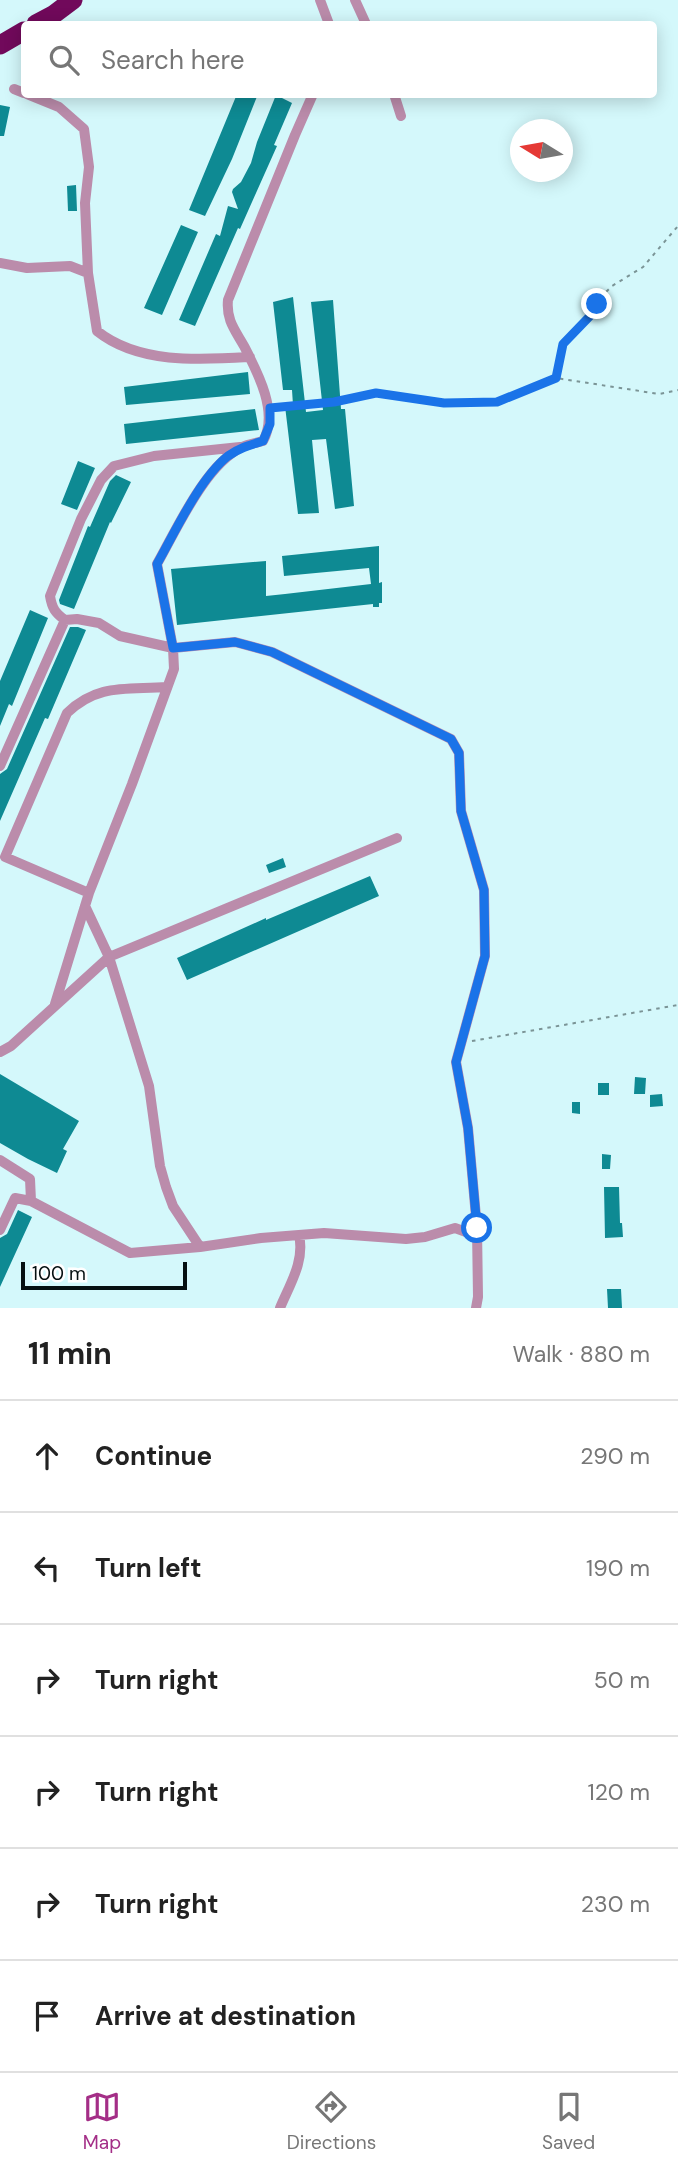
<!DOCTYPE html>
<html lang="en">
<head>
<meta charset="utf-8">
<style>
  :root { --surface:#fff; --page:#f2f2f2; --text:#222; --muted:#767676; --line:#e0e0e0; --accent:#a42e87 }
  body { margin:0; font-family:"DM Sans",sans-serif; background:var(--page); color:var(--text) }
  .compass { position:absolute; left:510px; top:119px; width:63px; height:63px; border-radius:50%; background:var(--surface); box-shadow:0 4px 18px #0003; rotate:281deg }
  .scale { position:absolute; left:21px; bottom:18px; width:166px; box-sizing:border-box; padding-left:7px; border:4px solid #051011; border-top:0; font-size:19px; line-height:24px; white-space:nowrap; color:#051011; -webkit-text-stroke:5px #fff; paint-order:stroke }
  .stop { position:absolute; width:21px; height:21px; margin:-16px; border:5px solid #1a73e8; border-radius:50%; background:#fff }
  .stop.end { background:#1a73e8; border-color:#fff; box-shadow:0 2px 7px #0008 }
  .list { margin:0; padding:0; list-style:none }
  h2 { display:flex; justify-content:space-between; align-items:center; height:91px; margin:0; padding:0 28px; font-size:30px }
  h2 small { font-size:23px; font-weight:400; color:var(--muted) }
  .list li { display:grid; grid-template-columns:46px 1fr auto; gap:21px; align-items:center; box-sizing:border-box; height:112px; padding:0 28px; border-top:2px solid var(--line) }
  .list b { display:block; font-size:26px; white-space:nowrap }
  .list em { font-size:23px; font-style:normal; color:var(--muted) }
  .icon { flex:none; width:38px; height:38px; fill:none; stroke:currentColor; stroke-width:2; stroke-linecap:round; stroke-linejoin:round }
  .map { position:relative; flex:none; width:678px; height:1308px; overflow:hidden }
  .search { position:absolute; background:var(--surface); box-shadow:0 4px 18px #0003; left:21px; right:21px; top:21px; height:77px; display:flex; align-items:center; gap:18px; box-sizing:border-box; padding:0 24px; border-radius:7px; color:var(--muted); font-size:26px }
  .sheet { height:763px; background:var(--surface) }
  nav { display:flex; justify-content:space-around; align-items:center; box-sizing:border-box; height:98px; border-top:2px solid var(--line); background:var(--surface); font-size:19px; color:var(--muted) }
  nav a { display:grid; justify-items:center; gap:4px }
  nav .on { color:var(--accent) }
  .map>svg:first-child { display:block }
  .building { fill:#0e8a93 }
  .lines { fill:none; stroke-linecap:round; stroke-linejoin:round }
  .path { stroke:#7b9496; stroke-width:2; stroke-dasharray:3.5 5; stroke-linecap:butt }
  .street { stroke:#bb8cab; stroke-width:10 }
  .highway { stroke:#71095b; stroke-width:19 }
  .route { stroke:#1a73e8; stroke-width:9 }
</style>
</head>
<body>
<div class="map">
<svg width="678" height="1308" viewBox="0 0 678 1308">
  <rect width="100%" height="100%" fill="#d4f8fb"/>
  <path class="building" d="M237,94H258L232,159L205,216L189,210Z
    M276,95L292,103L274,145L277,146L240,229L238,228L195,326L179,320L216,234L220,236L228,206L238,209L232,192L233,189L241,182L251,163L257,142Z
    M0,105L10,107L4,136H0Z
    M76,185L77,211H68L67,186Z
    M181,225L198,232L162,315L144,308Z
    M293,297L306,412L323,410L311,302L333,300L341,409H345L354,506L335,509L326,439L312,440L319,513L298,514L285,406L293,405L292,390H283L273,302Z
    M248,372L250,394L126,405L124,387Z
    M255,409L259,430L126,444L124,424Z
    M78,461L95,468L77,510L61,504Z
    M116,475L131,482L111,523L110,522L74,609L60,604L59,600L88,526L90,527L110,481Z
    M379,546V583L382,582V603H379V607H373V604L177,625L171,569L266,561V596L285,594L371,584L369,568L284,576L282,556Z
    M30,610L48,618L12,706L9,704L0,726V681Z
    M70,627H78L86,630L48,719L45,718L0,821V774L7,769Z
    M283,858L286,867L269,873L266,865Z
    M370,876L379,896L187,980L177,958L266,918V920Z
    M0,1074L79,1121L63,1149L67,1151L57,1173L28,1159L0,1143Z
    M635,1077L646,1078L645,1094H634Z
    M598,1083H609V1095H598Z
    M662,1094L663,1106L650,1107V1095Z
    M572,1102H580V1114L572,1113Z
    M602,1154L611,1155L610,1169H602Z
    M604,1187H619L620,1223H622L623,1237L605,1238Z
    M18,1210L32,1217L0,1287V1238L7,1234Z
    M607,1289H621L622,1308H608Z"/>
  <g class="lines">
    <path class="path" d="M556,377L561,351L566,339L590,316L604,294L612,286L643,267L678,226
      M278,408L334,402L376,393L444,403H497L556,378L659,394L678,390
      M472,1041L678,1005"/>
    <path class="street" d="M320,0L329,24
      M355,0L366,24
      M14,89L24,93
      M27,94L59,107L84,129L89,167L85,203L88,273L97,331C138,364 199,360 250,357
      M394,94L401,116
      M0,263L27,268L70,266L88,273
      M65,620C55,613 52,608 50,596L81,519L101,480L114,466L154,456L240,447
      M0,766L65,620L77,619L99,623L120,636L173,648L235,642L272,652L451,739L459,753L461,811L484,890L485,956L456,1062L468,1128L477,1228L478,1297L476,1308
      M89,893L5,857L67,713C98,683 127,690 167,687
      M85,906L109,957L149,1086L160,1166L166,1187L173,1206L200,1247
      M55,1004L89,893L132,784L174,669L173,648L157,564C177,529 205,465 242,447C248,444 256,443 263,441C279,413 258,373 244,346C235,330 226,320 228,300L295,135L313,94
      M0,1052L11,1046L109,957L397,838
      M0,1160L30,1179L31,1201L15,1198L0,1230
      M31,1201L130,1253L200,1247L261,1238L324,1233L406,1239L425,1237L455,1228L477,1236
      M280,1308C290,1284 305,1261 299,1235"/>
    <path class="highway" d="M36,24L53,15L73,0
      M0,45L24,31"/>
  </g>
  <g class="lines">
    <path class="route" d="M477,1228L468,1128L456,1062L485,956L484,890L461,811L459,753L451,739L272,652L235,642L173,648L157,564C175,532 200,478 228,456C239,448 250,445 263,441L270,424V408L334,402L376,393L444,403L497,402L556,378L563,344L590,316L597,304"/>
  </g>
</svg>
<svg class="compass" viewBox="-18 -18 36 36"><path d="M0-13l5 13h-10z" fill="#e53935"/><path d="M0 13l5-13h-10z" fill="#767676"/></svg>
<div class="scale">100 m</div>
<div class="stop" style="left:477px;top:1228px"></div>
<div class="stop end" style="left:597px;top:304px"></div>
<div class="search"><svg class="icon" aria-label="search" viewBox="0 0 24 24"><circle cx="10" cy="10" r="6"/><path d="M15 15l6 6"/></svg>Search here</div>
</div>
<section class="sheet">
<h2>11 min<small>Walk · 880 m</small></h2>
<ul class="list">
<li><svg class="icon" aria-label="ahead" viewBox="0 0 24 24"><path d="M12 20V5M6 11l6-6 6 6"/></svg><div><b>Continue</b></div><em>290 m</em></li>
<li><svg class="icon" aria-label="left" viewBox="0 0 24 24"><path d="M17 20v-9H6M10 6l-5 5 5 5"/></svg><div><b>Turn left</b></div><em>190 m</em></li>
<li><svg class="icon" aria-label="right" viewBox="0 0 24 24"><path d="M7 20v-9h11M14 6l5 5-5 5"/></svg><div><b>Turn right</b></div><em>50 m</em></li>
<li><svg class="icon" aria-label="right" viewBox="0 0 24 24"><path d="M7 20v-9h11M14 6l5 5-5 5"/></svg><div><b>Turn right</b></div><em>120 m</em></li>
<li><svg class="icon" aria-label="right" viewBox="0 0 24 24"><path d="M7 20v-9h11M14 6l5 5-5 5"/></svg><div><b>Turn right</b></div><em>230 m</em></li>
<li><svg class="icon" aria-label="arrive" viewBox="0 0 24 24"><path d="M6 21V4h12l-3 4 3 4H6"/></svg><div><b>Arrive at destination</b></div></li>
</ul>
</section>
<nav>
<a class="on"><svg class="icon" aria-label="map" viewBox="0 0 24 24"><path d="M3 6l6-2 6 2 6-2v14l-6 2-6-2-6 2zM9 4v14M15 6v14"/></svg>Map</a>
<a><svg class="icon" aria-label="directions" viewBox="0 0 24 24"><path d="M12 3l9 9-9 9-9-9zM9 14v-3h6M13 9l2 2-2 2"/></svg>Directions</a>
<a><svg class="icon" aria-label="saved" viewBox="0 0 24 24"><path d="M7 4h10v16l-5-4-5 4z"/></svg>Saved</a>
</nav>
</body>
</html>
